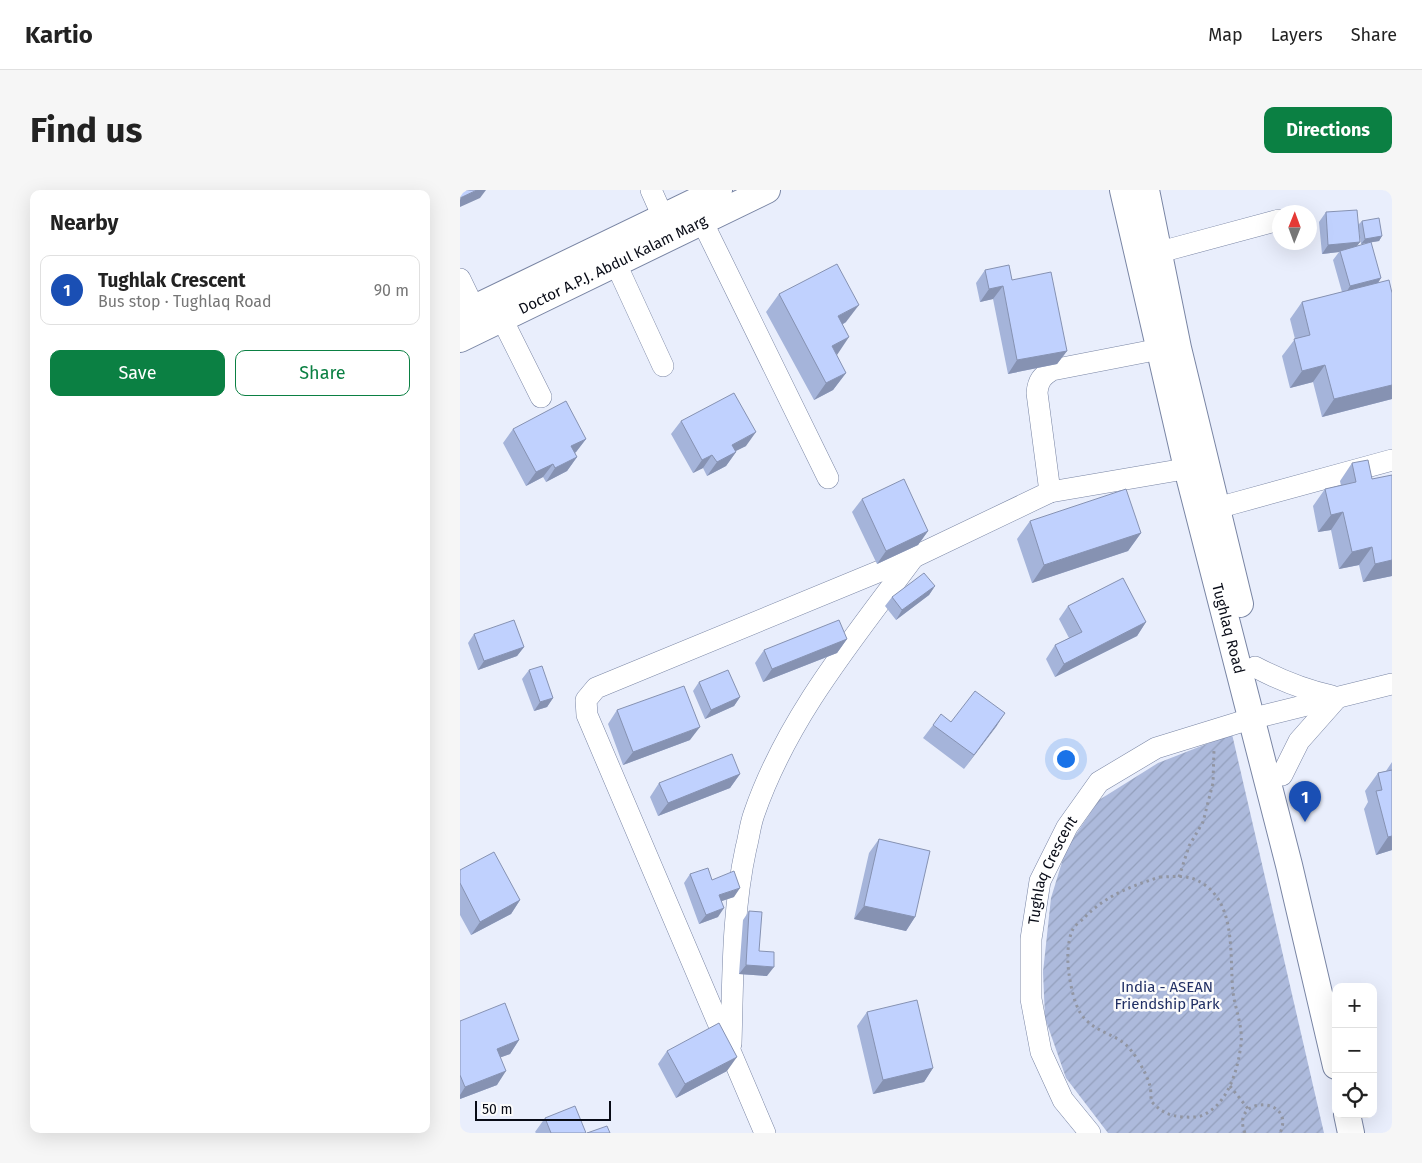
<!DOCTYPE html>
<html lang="en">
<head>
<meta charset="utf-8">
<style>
  :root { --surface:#fff; --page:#f6f6f6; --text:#222; --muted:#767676; --line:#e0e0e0; --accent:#0b8043 }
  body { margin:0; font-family:"Fira Sans",sans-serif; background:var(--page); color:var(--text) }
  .controls { position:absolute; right:15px; bottom:15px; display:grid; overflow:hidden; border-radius:10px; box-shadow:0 5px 20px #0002 }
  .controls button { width:45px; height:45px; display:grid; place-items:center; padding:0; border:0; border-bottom:1px solid var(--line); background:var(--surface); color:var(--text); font:25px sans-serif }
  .compass { position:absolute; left:812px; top:15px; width:45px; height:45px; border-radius:50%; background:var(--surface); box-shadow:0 5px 20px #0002; rotate:1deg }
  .scale { position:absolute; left:15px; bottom:12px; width:136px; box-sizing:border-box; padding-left:5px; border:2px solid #080b16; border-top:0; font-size:14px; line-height:18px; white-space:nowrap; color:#080b16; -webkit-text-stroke:4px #fbfbfb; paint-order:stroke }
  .you { position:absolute; left:605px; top:568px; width:18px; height:18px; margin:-12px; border:4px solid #fff; border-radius:50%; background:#1a73e8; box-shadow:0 0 0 8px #1a73e833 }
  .badge { display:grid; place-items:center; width:32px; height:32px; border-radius:50%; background:var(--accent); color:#fff; font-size:16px; font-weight:700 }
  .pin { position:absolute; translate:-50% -41px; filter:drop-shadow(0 1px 2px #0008) }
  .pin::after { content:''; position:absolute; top:26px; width:18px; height:15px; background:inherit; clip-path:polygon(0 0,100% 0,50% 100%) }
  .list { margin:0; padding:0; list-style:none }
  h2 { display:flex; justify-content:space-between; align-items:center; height:65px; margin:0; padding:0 20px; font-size:21px }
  h2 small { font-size:16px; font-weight:400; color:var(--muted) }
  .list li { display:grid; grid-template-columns:32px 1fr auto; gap:15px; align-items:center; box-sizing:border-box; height:70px; margin:0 10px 10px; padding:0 10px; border:1px solid var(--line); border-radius:10px }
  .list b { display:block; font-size:19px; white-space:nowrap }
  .list p { margin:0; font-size:16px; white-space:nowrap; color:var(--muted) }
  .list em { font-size:16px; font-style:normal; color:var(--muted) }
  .actions { display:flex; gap:10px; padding:15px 20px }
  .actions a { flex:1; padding:11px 0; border:1px solid var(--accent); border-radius:10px; text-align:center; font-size:18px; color:var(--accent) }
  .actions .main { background:var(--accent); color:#fff }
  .icon { flex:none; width:28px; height:28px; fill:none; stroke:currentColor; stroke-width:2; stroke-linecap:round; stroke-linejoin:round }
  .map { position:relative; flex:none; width:932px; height:943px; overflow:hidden; border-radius:10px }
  header { display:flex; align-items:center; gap:30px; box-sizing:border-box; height:70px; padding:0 25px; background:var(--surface); border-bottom:1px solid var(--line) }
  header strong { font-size:24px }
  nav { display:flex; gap:28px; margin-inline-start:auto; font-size:18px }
  .intro { display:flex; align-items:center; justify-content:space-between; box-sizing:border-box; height:120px; padding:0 30px }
  h1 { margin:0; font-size:35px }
  .button { padding:12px 22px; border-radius:10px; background:var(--accent); color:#fff; font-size:18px; font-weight:700 }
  main { display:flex; gap:30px; padding:0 30px }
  aside { flex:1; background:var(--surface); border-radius:10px; box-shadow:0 5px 20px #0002 }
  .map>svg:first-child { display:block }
  .garden { fill:url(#garden-furrows) }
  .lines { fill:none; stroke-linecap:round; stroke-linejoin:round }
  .minor-casing { stroke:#7985a4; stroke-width:22 }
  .major-casing { stroke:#7985a4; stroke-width:28 }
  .path { stroke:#9195a2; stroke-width:3; stroke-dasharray:2.5 4; stroke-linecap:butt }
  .minor { stroke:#fff; stroke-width:21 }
  .major { stroke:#fff; stroke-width:26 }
  .wall { fill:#a5b4da }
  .shaded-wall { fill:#8692b2 }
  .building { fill:#c0d1fe; stroke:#8692b2 }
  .labels { text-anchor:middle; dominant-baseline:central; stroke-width:5; stroke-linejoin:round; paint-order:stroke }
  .street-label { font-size:15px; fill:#080b16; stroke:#fbfbfb }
  .park-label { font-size:15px; fill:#202f64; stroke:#fbfbfb }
</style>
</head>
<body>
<header>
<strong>Kartio</strong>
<nav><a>Map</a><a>Layers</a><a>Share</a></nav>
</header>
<div class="intro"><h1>Find us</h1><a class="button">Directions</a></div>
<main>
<aside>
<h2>Nearby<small></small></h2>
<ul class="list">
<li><span class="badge" style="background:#1a4fb4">1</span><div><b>Tughlak Crescent</b><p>Bus stop · Tughlaq Road</p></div><em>90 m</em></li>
</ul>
<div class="actions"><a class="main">Save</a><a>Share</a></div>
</aside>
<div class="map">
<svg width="932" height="943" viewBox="0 0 932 943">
  <defs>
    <pattern id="garden-furrows" width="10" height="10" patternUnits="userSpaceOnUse" patternTransform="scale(1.25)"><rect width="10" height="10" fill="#adbadc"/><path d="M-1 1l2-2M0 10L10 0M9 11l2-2" fill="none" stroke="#939fbc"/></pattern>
  </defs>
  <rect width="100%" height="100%" fill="#e9eefc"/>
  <path class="garden" d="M772,544L864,943H648L606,888L585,828L583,782L591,708L606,659L639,610L698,573Z"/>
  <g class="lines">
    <g class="minor-casing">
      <g id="minor">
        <path d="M191,0L203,27"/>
        <path d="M242,31L368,288"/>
        <path d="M700,62L819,30"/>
        <path d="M156,74L203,176"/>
        <path d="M0,89L14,118"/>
        <path d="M42,129L81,207"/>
        <path d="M590,302L577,203C578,191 582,186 592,180L700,159L716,158"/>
        <path d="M757,318L932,270"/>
        <path d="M795,477C820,490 844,500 872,506"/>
        <path d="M822,585L839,551L877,508"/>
        <path d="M271,854C273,788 272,722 286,658C289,647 290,635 294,624C327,528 393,449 453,368"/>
        <path d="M305,943L127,525L126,510L136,498L454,367L590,302L742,276"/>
        <path id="s1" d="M630,943L603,910L581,862L571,809V749L580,691L607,637L639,592L696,558L790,529L932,494"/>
      </g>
    </g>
    <g class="major-casing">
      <g id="major">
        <path id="s2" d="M663,0L727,278L829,675L876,876"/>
        <path d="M686,0L718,158L780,414"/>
        <path d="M0,125L259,0"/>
        <path id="s3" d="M0,149L307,0"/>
        <path d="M887,924L891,943"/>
      </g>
    </g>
    <path class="path" d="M700,687C711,687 724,685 734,689C778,707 769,764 773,802C775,819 783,836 781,854C778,880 768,914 743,925C737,928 729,927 724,927C709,926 701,922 691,911C691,906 691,900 690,896C687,884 674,861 664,853C649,842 633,841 621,824C614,813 611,797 609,784C607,770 607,751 613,739C615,735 621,731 624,728C645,706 671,696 700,687Z
      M719,687L729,656L743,632L753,593L754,559
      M770,896L789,920
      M785,943C769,905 837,906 820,943"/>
    <use href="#minor" class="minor"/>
    <use href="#major" class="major"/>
  </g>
  <path class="wall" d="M866,22L898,35L902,31L922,46L919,51L901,54L898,35L900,52L897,56L921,88L918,93L932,103V209L862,227L853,192L830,198L822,166L835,149L830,129L842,112L882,102L873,70L879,62L862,64L859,32Z
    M525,80L552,90L607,161L597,174L548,184L533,109L520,112L516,93Z
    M319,104L386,132L382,135L376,165L386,183L373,200L354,210L306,122Z
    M221,231L286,256L275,261L276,262L266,276L247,286L243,278L233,283L211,244Z
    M53,239L126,249L116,262L115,263L117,267L107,281L86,292L83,287L66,296L43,253Z
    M892,273L912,289L932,285V386L903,392L899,375L879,379L871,340L858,342L853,316L865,299L881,296L880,291Z
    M402,309L468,341L458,355L417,374L392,322Z
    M570,331L681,343L668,361L572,393L557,349Z
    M475,396L469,405L436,430L425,416L432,407Z
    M608,416L686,432L677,446L595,487L586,469L595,455L609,448L599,429Z
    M14,444L64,457L57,466L18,480L8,453Z
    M387,449L377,463L303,492L295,473L304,460Z
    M69,480L93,508L87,517L74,521L62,489Z
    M239,492L280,507L274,516L245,529L233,501Z
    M157,520L230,550L163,575L148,534Z
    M545,523L504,579L463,548L473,535Z
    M932,572V660L916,665L904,619L908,612L905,601L918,583L926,581Z
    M280,584L270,598L198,626L190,607L199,593Z
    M419,649L455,727L446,741L394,729L409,663Z
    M0,680L60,710L51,724L11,745L0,725Z
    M230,684L252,690L274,707L261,711L258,727L239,734L224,693Z
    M289,721L299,761L307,786L279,784L283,730Z
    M407,822L473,878L464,892L413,904L397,836Z
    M0,831L59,850L50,864L41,867L37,895L0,909Z
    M207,861L267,881L216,908L198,874Z
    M85,928L126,943H76L75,942Z"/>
  <path class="shaded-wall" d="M17,0H26L20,8L0,17V8Z
    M922,46L919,51L901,54L905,49Z
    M900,52L893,61H880L879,62L862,64L868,55Z
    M921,88L915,97L884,106L890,96Z
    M543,96L533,109L520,112L529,99Z
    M399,115L386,132L365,144L378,126Z
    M389,147L377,165L372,156Z
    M607,161L597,174L548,184L557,170Z
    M865,175L853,192L830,198L842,181Z
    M386,183L373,200L354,210L366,193Z
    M932,195V209L862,227L874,209Z
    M296,242L286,256L262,268L272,255Z
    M126,249L116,262L102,270L111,256Z
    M276,262L266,276L247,286L257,272Z
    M252,265L243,278L233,283L242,270Z
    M117,267L107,281L86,292L95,278Z
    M93,274L83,287L66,296L76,282Z
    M883,322L871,340L858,342L871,325Z
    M468,341L458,355L417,374L426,361Z
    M681,343L668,361L572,393L584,375Z
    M912,357L899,375L879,379L892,362Z
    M932,370V386L903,392L915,374Z
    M475,396L469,405L436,430L442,420Z
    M686,432L677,446L595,487L604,474Z
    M387,449L377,463L303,492L312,479Z
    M64,457L57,466L18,480L24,471Z
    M280,507L274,516L245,529L251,520Z
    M93,508L87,517L74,521L80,512Z
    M545,523L536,537L504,579L514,565Z
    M240,537L230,550L163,575L173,562Z
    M280,584L270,598L198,626L208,613Z
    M932,646V660L916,665L928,647Z
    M280,698L274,707L253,714L259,705Z
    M60,710L51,724L11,745L20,732Z
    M404,716L455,727L446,741L394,729Z
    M264,718L258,727L239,734L246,725Z
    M286,775L314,777L307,786L279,784Z
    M59,850L50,864L28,872L37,859Z
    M277,867L267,881L216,908L225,894Z
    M473,878L464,892L413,904L423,890Z
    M46,881L37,895L0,909V905L5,897Z"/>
  <path class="building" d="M0,0H17L0,8Z
    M897,20L900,52L868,55L866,22Z
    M919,28L922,46L905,49L902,31Z
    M911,52L921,88L890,96L880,61Z
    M377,74L399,115L378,126L389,147L372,156L386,183L366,193L319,104Z
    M549,75L552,90L591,82L607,161L557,170L543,96L529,99L525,80Z
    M929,90L932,103V195L874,209L865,175L842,181L834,149L850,145L842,112Z
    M274,203L296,242L272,255L276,262L257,272L252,265L242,270L221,231Z
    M106,211L126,249L111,256L117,267L95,278L93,274L76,282L53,239Z
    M908,270L912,289L932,285V370L915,374L912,357L892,362L883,322L871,325L865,299L896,292L892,273Z
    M444,289L468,341L426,361L402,309Z
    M666,299L681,343L584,375L570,331Z
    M464,383L475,396L442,420L432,407Z
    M663,388L686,432L604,474L595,455L622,442L608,416Z
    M54,430L64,457L24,471L14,444Z
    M379,430L387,449L312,479L304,460Z
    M82,476L93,508L80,512L69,480Z
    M268,480L280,507L251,520L239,492Z
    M224,496L240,537L173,562L157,520Z
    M515,501L545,523L514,565L473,535L481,524L491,532Z
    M272,564L280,584L208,613L199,593Z
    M932,580V646L928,647L916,601L922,600L918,583Z
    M419,649L470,661L455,727L404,716Z
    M34,662L60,710L20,732L0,693V680Z
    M248,678L252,690L274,681L280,698L259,705L264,718L246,725L230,684Z
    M289,721L302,722L299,761L314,762V777L286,775Z
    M457,810L473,878L423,890L407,822Z
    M45,813L59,850L37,859L46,881L5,897L0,885V831Z
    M259,833L277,867L225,894L207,861Z
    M115,916L126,943H91L85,928Z
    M147,936L150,943H127Z"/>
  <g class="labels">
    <g class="street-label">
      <text stroke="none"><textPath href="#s3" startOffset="170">Doctor A.P.J. Abdul Kalam Marg</textPath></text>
      <text stroke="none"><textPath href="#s2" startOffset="451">Tughlaq Road</textPath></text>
      <text stroke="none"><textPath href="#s1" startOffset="282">Tughlaq Crescent</textPath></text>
    </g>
    <g class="park-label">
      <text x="707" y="797">India - ASEAN<tspan x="707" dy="17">Friendship Park</tspan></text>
    </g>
  </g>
</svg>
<div class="controls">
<button>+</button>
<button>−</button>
<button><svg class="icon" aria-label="locate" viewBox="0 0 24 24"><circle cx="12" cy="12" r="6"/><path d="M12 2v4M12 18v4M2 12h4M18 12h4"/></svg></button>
</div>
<svg class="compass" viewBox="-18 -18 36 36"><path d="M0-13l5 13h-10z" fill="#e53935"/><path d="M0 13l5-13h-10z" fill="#767676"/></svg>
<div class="scale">50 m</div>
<div class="you"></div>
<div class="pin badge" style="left:845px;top:632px;background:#1a4fb4">1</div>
</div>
</main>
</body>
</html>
